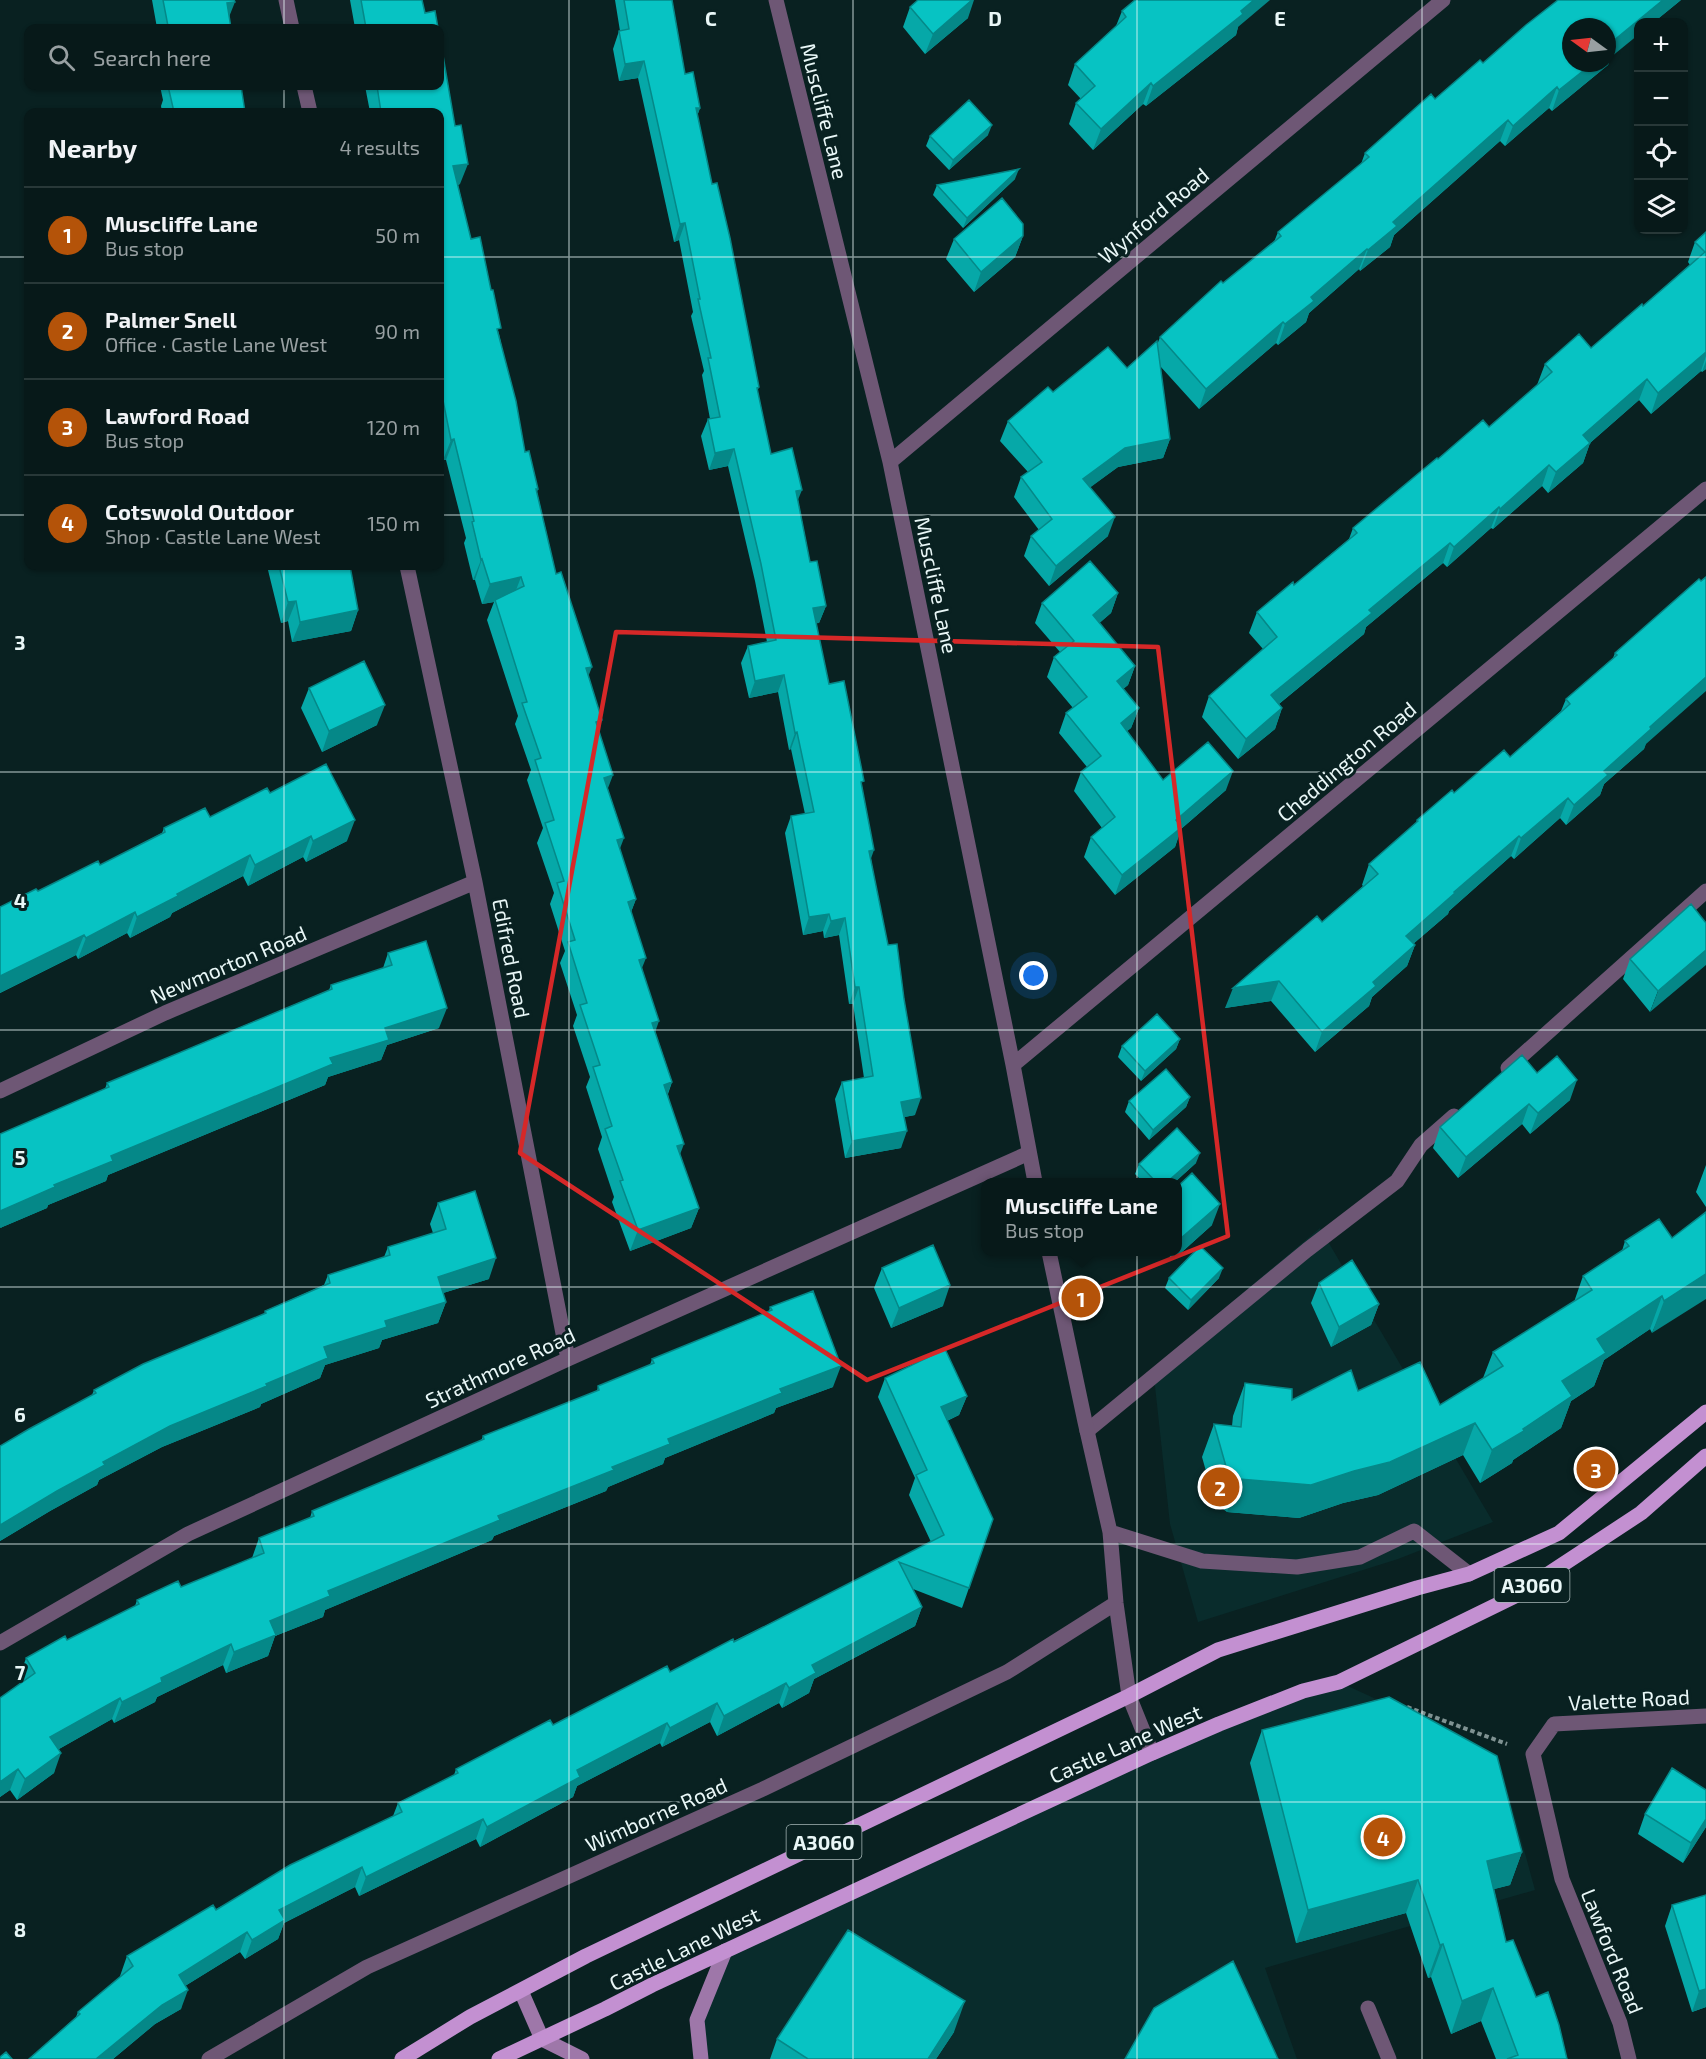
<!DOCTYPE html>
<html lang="en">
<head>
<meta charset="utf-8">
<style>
  :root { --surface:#071919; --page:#102222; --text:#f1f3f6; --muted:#98a0a2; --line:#283838; --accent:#b45309 }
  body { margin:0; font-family:"Exo 2",sans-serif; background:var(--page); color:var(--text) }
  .controls { position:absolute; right:18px; top:18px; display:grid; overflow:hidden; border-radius:12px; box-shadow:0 2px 4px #0004 }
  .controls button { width:54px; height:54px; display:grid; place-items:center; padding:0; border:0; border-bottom:2px solid var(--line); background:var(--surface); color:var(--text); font:30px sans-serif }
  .compass { position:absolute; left:1562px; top:18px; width:54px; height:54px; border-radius:50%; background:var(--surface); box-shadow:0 2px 4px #0004; rotate:285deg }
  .you { position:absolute; left:1034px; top:976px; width:21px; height:21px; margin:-15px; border:4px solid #fff; border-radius:50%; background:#1a73e8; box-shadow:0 0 0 9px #1a73e833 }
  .badge { display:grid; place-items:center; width:39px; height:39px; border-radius:50%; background:var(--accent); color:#fff; font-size:20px; font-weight:700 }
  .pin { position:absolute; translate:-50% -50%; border:3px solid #fff; box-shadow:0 2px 6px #0006 }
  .popup { position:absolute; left:981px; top:1178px; width:201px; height:78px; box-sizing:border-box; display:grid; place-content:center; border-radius:12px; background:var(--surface); filter:drop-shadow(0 2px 4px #0005); font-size:20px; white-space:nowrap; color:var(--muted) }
  .popup b { font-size:22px; color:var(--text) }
  .popup::after { content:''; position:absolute; left:50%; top:100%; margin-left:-12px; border:12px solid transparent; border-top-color:var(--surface) }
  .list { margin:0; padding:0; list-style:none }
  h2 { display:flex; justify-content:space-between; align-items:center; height:78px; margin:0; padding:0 24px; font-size:26px }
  h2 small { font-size:20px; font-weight:400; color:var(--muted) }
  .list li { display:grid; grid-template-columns:39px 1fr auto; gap:18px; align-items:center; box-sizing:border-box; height:96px; padding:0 24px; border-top:2px solid var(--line) }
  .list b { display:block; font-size:22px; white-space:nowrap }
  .list p { margin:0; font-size:20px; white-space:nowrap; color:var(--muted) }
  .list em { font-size:20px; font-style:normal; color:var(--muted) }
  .icon { flex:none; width:33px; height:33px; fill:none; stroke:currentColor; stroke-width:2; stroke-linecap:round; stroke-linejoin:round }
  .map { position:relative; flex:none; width:1706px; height:2059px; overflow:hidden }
  .search { position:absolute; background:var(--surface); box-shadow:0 2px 4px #0004; left:24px; top:24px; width:420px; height:66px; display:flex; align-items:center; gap:15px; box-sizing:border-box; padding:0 21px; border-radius:12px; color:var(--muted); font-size:22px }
  .panel { position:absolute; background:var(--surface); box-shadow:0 2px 4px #0004; left:24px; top:108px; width:420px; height:462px; border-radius:12px }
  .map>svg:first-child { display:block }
  .built { fill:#092c2c }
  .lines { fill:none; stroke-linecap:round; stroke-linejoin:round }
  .path { stroke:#7f9292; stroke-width:4; stroke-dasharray:4.5 3; stroke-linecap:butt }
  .lane { stroke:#6e5775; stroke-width:15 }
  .street { stroke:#6e5775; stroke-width:15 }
  .secondary { stroke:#9e77a9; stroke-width:15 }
  .primary { stroke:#c390d1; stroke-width:15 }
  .wall { fill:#06a8a8 }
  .shaded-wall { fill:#058888 }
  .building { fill:#07c3c3; stroke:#058888; stroke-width:1.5 }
  .marked { fill:none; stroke:#d62828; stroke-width:4.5; stroke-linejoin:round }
  .grid { fill:none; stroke:#e9f7f7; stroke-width:1.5; stroke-opacity:0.55 }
  .labels { text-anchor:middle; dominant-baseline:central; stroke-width:6; stroke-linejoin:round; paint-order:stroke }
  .shield { fill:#092121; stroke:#a6b7b7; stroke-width:1.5 }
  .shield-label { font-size:20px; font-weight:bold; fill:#e9f7f7 }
  .street-label { font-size:21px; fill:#e9f7f7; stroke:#092121 }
  .grid-label { font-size:20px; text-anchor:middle; font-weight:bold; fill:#e9f7f7; stroke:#092121; stroke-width:6; stroke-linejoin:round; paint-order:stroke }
</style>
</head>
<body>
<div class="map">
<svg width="1706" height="2059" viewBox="0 0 1706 2059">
  <rect width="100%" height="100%" fill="#092121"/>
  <path class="built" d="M1320,1228L1493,1522L1398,1559L1198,1622L1170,1524L1153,1368Z
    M1339,1682L1498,1755L1535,1890L1265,1968L1297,2059H701L697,2020L725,1951L1105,1775Z"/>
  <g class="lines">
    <path class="path" d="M1407,1707L1507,1744"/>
    <path class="lane" d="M1508,1068L1706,891
      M1087,1431L1307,1250L1397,1181L1421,1145L1454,1116
      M1368,2008L1389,2059"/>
    <path class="street" d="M286,0L292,28
      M776,0L890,462L1013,1065L1035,1182
      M304,86L310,112
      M890,462L1443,0
      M407,566L475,882L568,1359
      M1013,1065L1706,489
      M0,1091L165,1013L475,882
      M1049,1252L1085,1422L1110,1532L1116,1603L1129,1696L1152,1753
      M1110,1532L1202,1561L1297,1567L1360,1557L1414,1531L1469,1574
      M0,1643L188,1534L568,1359L1029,1153
      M209,2059L367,1967L763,1789L1007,1672L1116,1603
      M1629,2059L1620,2023L1562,1879L1533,1754L1554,1724L1706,1716"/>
    <path class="secondary" d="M521,1991L542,2039L582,2059
      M701,2059L697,2020L725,1951"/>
    <path class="primary" d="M402,2059L470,2017L586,1956L1129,1696L1218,1650L1417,1588L1469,1574L1559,1533L1706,1412
      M499,2059L605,2009L652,1985L1152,1753L1219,1724L1303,1691L1339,1682L1515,1596L1641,1513L1706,1456"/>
  </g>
  <path class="wall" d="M152,0H234L229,16L231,28H157Z
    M350,0H422L425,13L438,28H355Z
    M615,0H672L685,74L700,108L697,116L712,184L759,387L757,392L771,454L798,500L810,562L826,606L819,623H816L829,684L862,786L871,859L915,1115L904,1117L901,1148L845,1158L835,1099L842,1082L864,1078L853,1004H849L839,935L824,938L823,931L803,935L785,833L791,816L805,814L791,749L789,750L778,692L749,698L741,663L748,646L767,642L755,581L728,466L709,470L701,436L708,419H710L702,375L704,371L691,316L693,312L679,240L674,242L638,78L619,81L613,49L619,31H620Z
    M1681,0L1654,22H1638L1611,57L1608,65L1552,111L1549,108L1505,146L1500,141L1394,235L1390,247L1360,271L1359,269L1309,313L1306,322L1278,345L1276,343L1199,409L1160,366L1170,439L1163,458L1118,467L1090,487L1108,536L1049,586L1024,556L1031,536L1039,530L1014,497L1021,477L1028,472L1000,441L1008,421L1053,392L1127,368L1157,345L1160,337L1223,283L1274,242L1278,232L1361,164L1365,153L1483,63Z
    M910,7L968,18L925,54L903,27Z
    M1122,11L1238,27L1236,35L1146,106L1143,104L1093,150L1069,124L1076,103L1081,99L1068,85L1075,64L1116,26Z
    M160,86H241L245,112H162L161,106L163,100Z
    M365,86H440L460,184L458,185L471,239L499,334L525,452L538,489L537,492L556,574L588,676L599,730L608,789L620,849L636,899L631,912L642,968L655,1031L672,1082L668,1094L680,1155L699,1208L691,1228L630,1251L612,1202L614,1197L598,1149L602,1137L586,1087L590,1077L573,1026L577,1015L560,963L565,951L550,904L554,893L537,843L543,828L527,780L531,770L515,724L518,716L487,620L494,602L482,604L475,580H473L464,543L466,538L446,460H443L440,442V112H370Z
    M988,135L949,170L926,146L930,136Z
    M1015,179L963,228L933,195L937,185Z
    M1706,232V369L1702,372L1701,371L1651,414L1639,400L1590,443L1583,463L1548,493L1542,486L1493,529L1491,528L1447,567L1443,563L1366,627L1364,634L1279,704L1282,708L1275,729L1238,759L1202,717L1209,696L1263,649L1249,633L1257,612L1294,585L1349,539L1353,528L1438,459L1489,427L1537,385L1545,364L1591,348L1643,306L1690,265L1688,262L1695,242Z
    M1023,236L1015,257L974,292L946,259L954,239Z
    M267,566H350L358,610L351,631L292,642L288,621L281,623Z
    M1699,579L1644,749L1604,784L1600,795L1566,825L1560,818L1514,859L1511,856L1449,911L1448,914L1413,944L1415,945L1407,966L1372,997L1369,1006L1315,1052L1271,1001L1225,1008L1363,886L1362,885L1369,864L1416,823L1417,820L1454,793L1510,757L1561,711L1566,699L1613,658L1615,653Z
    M1118,593L1111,613L1099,623L1135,666L1128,685L1123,689L1139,708L1131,728L1127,731L1163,780L1226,790L1181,829L1175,847L1115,895L1084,857L1091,837L1102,828L1074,791L1081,772L1087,767L1059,733L1066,713L1073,708L1047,677L1054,657L1060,652L1035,623L1042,603Z
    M309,688L377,725L322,752L301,708Z
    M270,793L347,841L306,862L303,857L248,886L243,876L172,913L170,917L130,938L127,933L78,959L76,955L0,993V907L100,865L162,833L164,828L210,817Z
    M1691,904L1650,1012L1623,979L1630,959Z
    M388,953L439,1028L387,1045L381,1060L328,1077L325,1085L108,1175L106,1181L48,1205L47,1208L0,1228L105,1089L107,1083L329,990L331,985L383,968Z
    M1180,1039L1176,1049L1141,1081L1118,1057L1122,1046Z
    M1537,1073L1570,1100L1530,1134L1522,1124L1458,1178L1433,1148L1440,1127Z
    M1190,1097L1186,1107L1149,1140L1125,1112L1129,1101Z
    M1196,1163L1175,1182H1143L1135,1174L1139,1164Z
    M1706,1165V1207L1696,1192Z
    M1177,1187L1212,1225L1173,1260L1165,1251H1177Z
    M438,1203L489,1279L443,1293L446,1302L438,1323L382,1340L379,1348L325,1365L320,1378L261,1404L260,1407L162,1447L99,1480L97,1485L50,1511L0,1541V1446L92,1395L94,1390L264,1314L265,1311L324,1285L328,1275L384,1257L388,1247L433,1233L430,1224Z
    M1706,1212L1652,1333L1650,1329L1604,1360L1594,1386L1571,1401L1561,1428L1513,1460L1512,1463L1480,1483L1463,1455L1378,1495L1343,1503L1299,1518L1227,1512L1215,1503L1202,1457L1214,1424L1232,1426L1233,1416L1245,1383L1292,1400L1358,1391L1440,1405L1483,1378L1493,1352L1574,1302L1583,1276L1622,1251L1625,1241L1672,1238Z
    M882,1268L943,1306L891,1328L874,1288Z
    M1169,1278H1219L1188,1310L1165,1288Z
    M1319,1283L1379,1304L1371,1325L1331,1347L1311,1303Z
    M770,1307L833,1387L776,1408L774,1413L665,1458L663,1464L608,1487L606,1491L494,1536L492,1540L325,1610L323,1617L275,1636L268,1656L226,1673L223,1665L157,1697L155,1702L114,1723L112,1719L59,1749L54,1773L17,1800L10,1790L0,1797V1698L21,1683L19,1679L26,1658L67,1640L135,1606L137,1600L181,1587L252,1558L259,1538L310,1518L312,1511L481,1441L483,1436L597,1391L598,1386L650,1365L652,1359L769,1311Z
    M885,1378L967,1396L959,1415L947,1421L993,1519L962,1608L913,1589L922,1607L915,1626L814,1679L809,1693L782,1708L779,1703L717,1736L710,1722L662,1747L660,1743L577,1786L573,1797L480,1847L476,1839L359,1896L355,1887L284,1923L278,1939L245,1959L240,1952L185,1986L181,2009L155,2024L113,2059H29L76,2017L78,2012L121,1977L120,1976L127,1956L393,1816L398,1803L454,1775L456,1769L670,1672L785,1616L931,1542L909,1495L915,1478L878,1397Z
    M1262,1730L1522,1852L1510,1885L1494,1889L1506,1942L1536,1997L1567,2059H1496L1481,2021L1451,2034L1431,1977L1428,1978L1406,1913L1296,1943L1250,1763Z
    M1645,1814L1706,1827L1683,1863L1638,1834Z
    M1672,1905L1706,2007L1692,2012L1665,1926Z
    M954,2032L936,2059H770L777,2039Z"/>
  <path class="shaded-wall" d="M972,0H974L968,18L925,54L933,34Z
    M1254,0H1270L1238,27L1236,35L1146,106L1153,86Z
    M1663,0H1681L1654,22H1638V35L1611,57L1608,65L1552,111L1559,90L1593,63H1607V52L1613,41Z
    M235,2L227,22V3Z
    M644,61L638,78L619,81L625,64Z
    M1151,83L1143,104L1093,150L1101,129Z
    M1557,87L1549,108L1505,146L1513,126Z
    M696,108H700L694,125Z
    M1508,120L1500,141L1394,235L1390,247L1360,271L1368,250L1393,222Z
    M992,125L988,135L949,170L953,160Z
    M468,164L460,184L445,187L453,166Z
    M1019,169L1015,179L963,228L967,218Z
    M685,223L679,240L674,242L680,224Z
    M1023,236L1015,257L974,292L981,272Z
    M1367,249L1359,269L1309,313L1306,322L1278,345L1285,324L1311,297Z
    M1283,322L1276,343L1199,409L1206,389Z
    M1706,352V356L1701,371L1651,414L1658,393Z
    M1706,361V369L1702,372Z
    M1647,379L1639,400L1583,449L1590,443L1583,463L1548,493L1556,472L1583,435Z
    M454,439L446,460H443L451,440Z
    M1170,439L1163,458L1118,467L1076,498L1083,479L1125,448Z
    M734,449L728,466L709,470L715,453Z
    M1549,465L1542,486L1493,529L1500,509Z
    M802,490L795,507L796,491Z
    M1499,507L1491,528L1447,567L1454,547Z
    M1115,517L1108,536L1049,586L1056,566Z
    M1450,543L1443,563L1366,627L1364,634L1264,716L1271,695L1369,610Z
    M482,559L475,580H473L481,560Z
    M521,577L513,598L495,600L494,602L482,604L490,584Z
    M1118,593L1111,613L1086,635L1093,615Z
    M296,601L288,621L281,623L288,602Z
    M826,606L819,623L807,625L813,608Z
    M358,610L351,631L292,642L300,622Z
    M1135,666L1128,685L1109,701L1117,681Z
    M592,667L584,687L586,668Z
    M784,675L778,692L749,698L755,681Z
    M1706,677V691L1646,744L1644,749L1604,784L1600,795L1566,825L1574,805L1604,771L1650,727Z
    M385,705L377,725L322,752L329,731Z
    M1139,708L1131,728L1113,743L1121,723Z
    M1282,708L1275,729L1238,759L1246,739Z
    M602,720L595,740L596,722Z
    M797,732L791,749L789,750L795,733Z
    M1233,771L1226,790L1181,829L1175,847L1115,895L1122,875L1176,820Z
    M613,775L605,796L604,778Z
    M1568,798L1560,818L1514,859L1521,838Z
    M355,820L347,841L306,862L313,841Z
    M311,836L303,857L248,886L255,865Z
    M1519,836L1511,856L1449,911L1448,914L1399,956L1406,936L1454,892Z
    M624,838L616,859L617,840Z
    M874,850L868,867L869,851Z
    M250,855L243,876L172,913L170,917L130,938L137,917L177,894Z
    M636,899L628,920V902Z
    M135,912L127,933L78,959L86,938Z
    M829,914L823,931L803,935L809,917Z
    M845,918L839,935L824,938L831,921Z
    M84,935L76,955L0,993V976Z
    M1415,945L1407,966L1372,997L1369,1006L1315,1052L1322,1032L1373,982Z
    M1706,950V965L1650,1012L1658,991Z
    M646,958L638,978L639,960Z
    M1279,981L1271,1001L1225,1008L1233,988Z
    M855,987H859L853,1004H849Z
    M447,1008L439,1028L387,1045L381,1060L328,1077L325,1085L108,1175L106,1181L48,1205L47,1208L0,1228V1211L54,1185L111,1156L330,1058L385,1028Z
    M659,1021L652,1041V1023Z
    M1180,1039L1176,1049L1141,1081L1145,1071Z
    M1577,1080L1570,1100L1530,1134L1538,1113Z
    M672,1082L664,1103V1085Z
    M1190,1097L1186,1107L1149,1140L1153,1130Z
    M921,1098L915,1115L895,1119L901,1102Z
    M1529,1104L1522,1124L1458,1178L1466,1157Z
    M907,1131L901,1148L845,1158L852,1141Z
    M684,1144L676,1165L677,1146Z
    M1200,1153L1196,1163L1175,1182H1167Z
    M1220,1204L1212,1225L1173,1260L1176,1251H1177V1248L1180,1239Z
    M699,1208L691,1228L630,1251L638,1230Z
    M496,1258L489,1279L430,1297L438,1277Z
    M1223,1268L1219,1278L1188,1310L1191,1300Z
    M1706,1274V1299L1652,1333L1664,1301Z
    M950,1285L943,1306L891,1328L899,1308Z
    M1662,1296L1650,1329L1604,1360L1594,1386L1571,1401L1561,1428L1513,1460L1512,1463L1480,1483L1492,1450L1523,1429L1597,1339Z
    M446,1302L438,1323L382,1340L379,1348L325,1365L320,1378L261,1404L260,1407L162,1447L99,1480L97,1485L50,1511L0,1541V1525L103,1462L170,1426L266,1384L324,1347L385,1321Z
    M1379,1304L1371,1325L1331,1347L1339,1327Z
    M841,1366L833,1387L776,1408L774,1413L665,1458L663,1464L608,1487L606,1491L494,1536L492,1540L325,1610L323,1617L275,1636L268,1656L226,1673L234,1652L270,1621L328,1591L612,1467L668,1439L780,1389Z
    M967,1396L959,1415L934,1427L941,1407Z
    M1475,1423L1463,1455L1378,1495L1343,1503L1299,1518L1227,1512L1239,1479Z
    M922,1607L915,1626L814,1679L809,1693L782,1708L789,1688L812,1665Z
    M231,1644L223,1665L157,1697L155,1702L114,1723L122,1702L161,1678Z
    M786,1683L779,1703L717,1736L724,1716Z
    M120,1698L112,1719L43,1758L50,1737Z
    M717,1703L710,1722L662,1747L670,1728Z
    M667,1723L660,1743L577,1786L573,1797L480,1847L487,1827L577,1770Z
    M61,1753L54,1773L17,1800L25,1779Z
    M18,1769L10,1790L0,1797V1782Z
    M483,1819L476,1839L359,1896L366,1877Z
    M1706,1819V1827L1683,1863L1691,1843Z
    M1522,1852L1510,1885L1475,1894L1487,1861Z
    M362,1867L355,1887L284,1923L278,1939L245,1959L252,1940L279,1910Z
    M1418,1880L1406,1913L1296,1943L1308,1910Z
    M247,1932L240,1952L172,1994L179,1975Z
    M1443,1944L1431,1977L1428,1978L1440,1945Z
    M1493,1988L1481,2021L1451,2034L1462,2001Z
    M1706,1989V2007L1692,2012L1699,1991Z
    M188,1990L181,2009L155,2024L113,2059H96L162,2005Z
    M965,2001L954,2032L936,2059H928Z"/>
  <path class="building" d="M163,0H234L235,2L227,3L231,28H161L160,27L168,26Z
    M361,0H422L425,13L435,11L438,28H366Z
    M624,0H672L685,74L693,72L700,108H696L712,184L717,183L730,238L759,387L757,388L771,454L792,448L802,490L796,491L810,562L817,561L826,606L813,608L829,684L844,681L864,781L861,782L874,850L869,851L888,945L897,944L904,999L921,1098L901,1102L907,1131L852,1141L842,1082L873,1076L859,987H855L845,918L831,921L829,914L809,917L791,816L814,812L797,732L795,733L784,675L755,681L748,646L776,640L761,564L734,449L715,453L708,419L720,417L708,358H711L698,299H700L685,223L680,224L644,61L625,64L619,31L629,29Z
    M918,0H972L933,34L910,7Z
    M1135,0H1254L1241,11L1243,14L1153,86L1151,83L1101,129L1076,103L1095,86L1075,64L1126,17L1122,11Z
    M1558,0H1663L1613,41L1616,45L1607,52V27H1571V63H1593L1559,90L1557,87L1513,126L1508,120L1393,222L1397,226L1368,250L1367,249L1311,297L1314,301L1285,324L1283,322L1206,389L1160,337L1221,281L1223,283L1281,236L1278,232L1369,157L1365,153L1431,94L1435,99L1480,60L1483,63L1526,25Z
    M440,38L455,126L461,125L468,164L453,166L471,239L480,237L491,290H493L501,328L497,329L516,401L525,452L529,451L538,489H536L556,574L561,572L592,667L586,668L602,720L596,722L613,775L604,778L624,838L617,840L636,899L628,902L646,958L639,960L659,1021L652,1023L672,1082L664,1085L684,1144L677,1146L699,1208L638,1230L620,1181L623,1180L605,1129L612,1126L593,1067L600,1065L580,1005L587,1003L568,942L575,940L557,883L564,881L545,823L554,820L535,760L541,758L522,703L527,702L495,600L524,586L521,577L490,584L482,559L481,560L472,522L474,521L454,439L451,440L440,386V112H381L377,86H440Z
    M168,86H241L245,112H174Z
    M969,100L992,125L953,160L930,136Z
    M1019,169L967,218L937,185Z
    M1002,198L1023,224V236L981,272L954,239Z
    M1706,232V352L1658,393L1647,379L1583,435L1590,443L1556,472L1549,465L1500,509L1499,507L1454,547L1450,543L1369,610L1372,613L1271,695L1282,708L1246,739L1209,696L1277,637L1257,612L1293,582L1294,585L1357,533L1353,528L1437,458L1438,459L1483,420L1489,427L1552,372L1545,364L1579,334L1591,348L1642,304L1643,306L1705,252L1695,242Z
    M1157,341L1170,439L1125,448L1083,479L1115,517L1056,566L1031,536L1052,519L1021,477L1042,462L1008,421L1048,387L1053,392L1108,347L1127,368Z
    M1090,561L1118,593L1093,615L1135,666L1117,681L1139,708L1121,723L1163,780L1208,742L1233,771L1176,820L1182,827L1122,875L1091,837L1115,817L1081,772L1101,756L1066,713L1087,697L1054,657L1074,641L1042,603Z
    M279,566H350L358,610L300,622L296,601L288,602Z
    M1706,577V677L1650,727L1651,729L1604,771L1608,775L1574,805L1568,798L1521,838L1519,836L1454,892L1455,893L1406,936L1415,945L1373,982L1376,986L1322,1032L1279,981L1233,988L1317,916L1322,922L1378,874L1369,864L1418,821L1417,820L1452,790L1454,793L1504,750L1510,757L1570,704L1566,699L1617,655L1615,653L1699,579L1701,581Z
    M364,661L385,705L329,731L309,688Z
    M326,764L355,820L313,841L311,836L255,865L250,855L177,894L178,896L137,917L135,912L86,938L84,935L0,976V907L36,889L38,891L98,861L100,865L165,832L164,828L205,808L210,817L267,788L270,793Z
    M1691,904L1706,923V950L1658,991L1630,959Z
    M426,941L447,1008L385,1028L389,1040L330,1058L333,1064L111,1156L113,1161L54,1185L55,1187L0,1211V1134L109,1087L107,1083L332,989L331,985L392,965L388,953Z
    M1157,1014L1180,1039L1145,1071L1122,1046Z
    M1522,1055L1537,1073L1557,1056L1577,1080L1538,1113L1529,1104L1466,1157L1440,1127Z
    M1166,1069L1190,1097L1153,1130L1129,1101Z
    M1177,1128L1200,1153L1167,1182H1156L1139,1164Z
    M1192,1173L1220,1204L1180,1239L1177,1236V1187Z
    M475,1191L496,1258L438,1277L446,1302L385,1321L387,1327L324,1347L328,1358L266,1384L267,1386L170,1426L103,1462L105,1465L57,1491L0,1525V1446L29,1429L96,1393L94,1390L143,1364L266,1313L265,1311L330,1283L328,1275L390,1255L388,1247L446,1229L438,1203Z
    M1706,1212V1274L1664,1301L1662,1296L1597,1339L1606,1353L1562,1381L1572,1396L1523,1429L1524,1431L1492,1450L1475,1423L1390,1462L1354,1471L1311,1485L1239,1479L1227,1470L1214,1424L1241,1427L1245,1383L1292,1389V1400L1351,1370L1358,1391L1420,1362L1440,1405L1503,1366L1493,1352L1592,1290L1583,1276L1629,1246L1625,1241L1659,1219L1672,1238Z
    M933,1245L950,1285L899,1308L882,1268Z
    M1200,1246L1223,1268L1191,1300L1169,1278Z
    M1352,1260L1379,1304L1339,1327L1319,1283Z
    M813,1291L841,1366L780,1389L782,1393L668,1439L670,1444L612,1467L614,1470L498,1516L500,1520L328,1591L330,1596L270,1621L276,1635L234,1652L231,1644L161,1678L162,1682L122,1702L120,1698L50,1737L61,1753L25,1779L18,1769L0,1782V1698L35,1673L26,1658L65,1636L67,1640L139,1604L137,1600L178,1581L181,1587L264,1553L259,1538L314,1516L312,1511L484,1439L483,1436L599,1390L598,1386L654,1363L652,1359L772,1310L770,1307Z
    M945,1349L967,1396L941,1407L993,1519L969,1588L899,1562L922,1607L812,1665L816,1673L789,1688L786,1683L724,1716L717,1703L670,1728L667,1723L577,1770L580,1777L487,1827L483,1819L366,1877L362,1867L279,1910L285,1920L252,1940L247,1932L179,1975L188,1990L162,2005L96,2059H29L80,2014L78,2012L133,1966L127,1956L213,1905L216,1910L290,1865L402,1812L398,1803L458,1773L456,1769L550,1720L553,1725L667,1666L670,1672L733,1639L734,1642L785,1616L944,1535L916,1475L927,1470L885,1378Z
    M1389,1697L1497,1756L1522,1852L1487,1861L1506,1942L1513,1940L1536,1997L1548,1992L1559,2025L1567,2059H1507L1518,2055L1493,1988L1462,2001L1443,1944L1440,1945L1418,1880L1308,1910L1262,1730Z
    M1672,1768L1706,1790V1819L1691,1843L1645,1814Z
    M1706,1895V1989L1699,1991L1672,1905Z
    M848,1930L965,2001L928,2059H808L777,2039Z
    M1233,1961L1278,2059H1125L1154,2008Z
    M6,2052L12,2059H0V2057Z"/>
  <path class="marked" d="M616,632L1158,647L1228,1236L867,1380L520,1153Z"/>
  <path class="grid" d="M284,0V28M569,0V2059M853,0V2059M1137,0V2059M1422,0V2059M284,86V112M0,257H28M440,257H1706M0,515H28M440,515H1706M284,566V2059M0,772H1706M0,1030H1706M0,1287H1706M0,1544H1706M0,1802H1706"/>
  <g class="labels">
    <g class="shield">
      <rect x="1494.5" y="1568" width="75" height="34" rx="4.5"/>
      <rect x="786.5" y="1825" width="75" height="34" rx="4.5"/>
    </g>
    <g class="shield-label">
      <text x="1532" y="1585">A3060</text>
      <text x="824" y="1842">A3060</text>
    </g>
    <g class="street-label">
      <text transform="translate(825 111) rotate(76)">Muscliffe Lane</text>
      <text transform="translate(1153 215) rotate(-40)">Wynford Road</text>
      <text transform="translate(937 585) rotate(78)">Muscliffe Lane</text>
      <text transform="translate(1346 761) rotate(-40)">Cheddington Road</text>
      <text transform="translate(512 958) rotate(79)">Edifred Road</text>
      <text transform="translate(228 964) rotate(-23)">Newmorton Road</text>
      <text transform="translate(500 1367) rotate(-25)">Strathmore Road</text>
      <text transform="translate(1629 1699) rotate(-3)">Valette Road</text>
      <text transform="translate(1125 1743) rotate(-24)">Castle Lane West</text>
      <text transform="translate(656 1814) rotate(-24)">Wimborne Road</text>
      <text transform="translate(684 1948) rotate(-26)">Castle Lane West</text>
      <text transform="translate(1613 1951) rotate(68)">Lawford Road</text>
    </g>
  </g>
  <g class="grid-label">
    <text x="711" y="26">C</text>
    <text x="995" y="26">D</text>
    <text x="1280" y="26">E</text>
    <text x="20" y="650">3</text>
    <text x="20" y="908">4</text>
    <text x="20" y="1165">5</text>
    <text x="20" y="1422">6</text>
    <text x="20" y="1680">7</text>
    <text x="20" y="1937">8</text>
  </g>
</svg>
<div class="controls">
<button>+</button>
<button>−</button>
<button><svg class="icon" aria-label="locate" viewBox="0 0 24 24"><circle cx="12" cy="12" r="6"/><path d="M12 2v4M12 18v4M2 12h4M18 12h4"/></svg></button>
<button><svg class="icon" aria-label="layers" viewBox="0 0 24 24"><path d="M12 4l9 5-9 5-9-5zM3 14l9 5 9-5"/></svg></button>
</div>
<svg class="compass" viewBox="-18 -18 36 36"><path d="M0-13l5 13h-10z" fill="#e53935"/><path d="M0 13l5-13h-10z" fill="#98a0a2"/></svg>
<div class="you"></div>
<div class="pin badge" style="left:1081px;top:1298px">1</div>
<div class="popup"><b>Muscliffe Lane</b>Bus stop</div>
<div class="pin badge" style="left:1220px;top:1487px">2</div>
<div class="pin badge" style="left:1596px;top:1469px">3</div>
<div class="pin badge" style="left:1383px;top:1837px">4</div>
<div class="search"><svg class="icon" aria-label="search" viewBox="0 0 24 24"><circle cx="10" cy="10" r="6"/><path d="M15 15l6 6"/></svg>Search here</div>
<section class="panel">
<h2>Nearby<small>4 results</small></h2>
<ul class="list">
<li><span class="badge">1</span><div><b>Muscliffe Lane</b><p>Bus stop</p></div><em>50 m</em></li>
<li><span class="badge">2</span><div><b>Palmer Snell</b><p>Office · Castle Lane West</p></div><em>90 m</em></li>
<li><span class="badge">3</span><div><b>Lawford Road</b><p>Bus stop</p></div><em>120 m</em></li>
<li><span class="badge">4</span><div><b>Cotswold Outdoor</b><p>Shop · Castle Lane West</p></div><em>150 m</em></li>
</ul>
</section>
</div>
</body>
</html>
